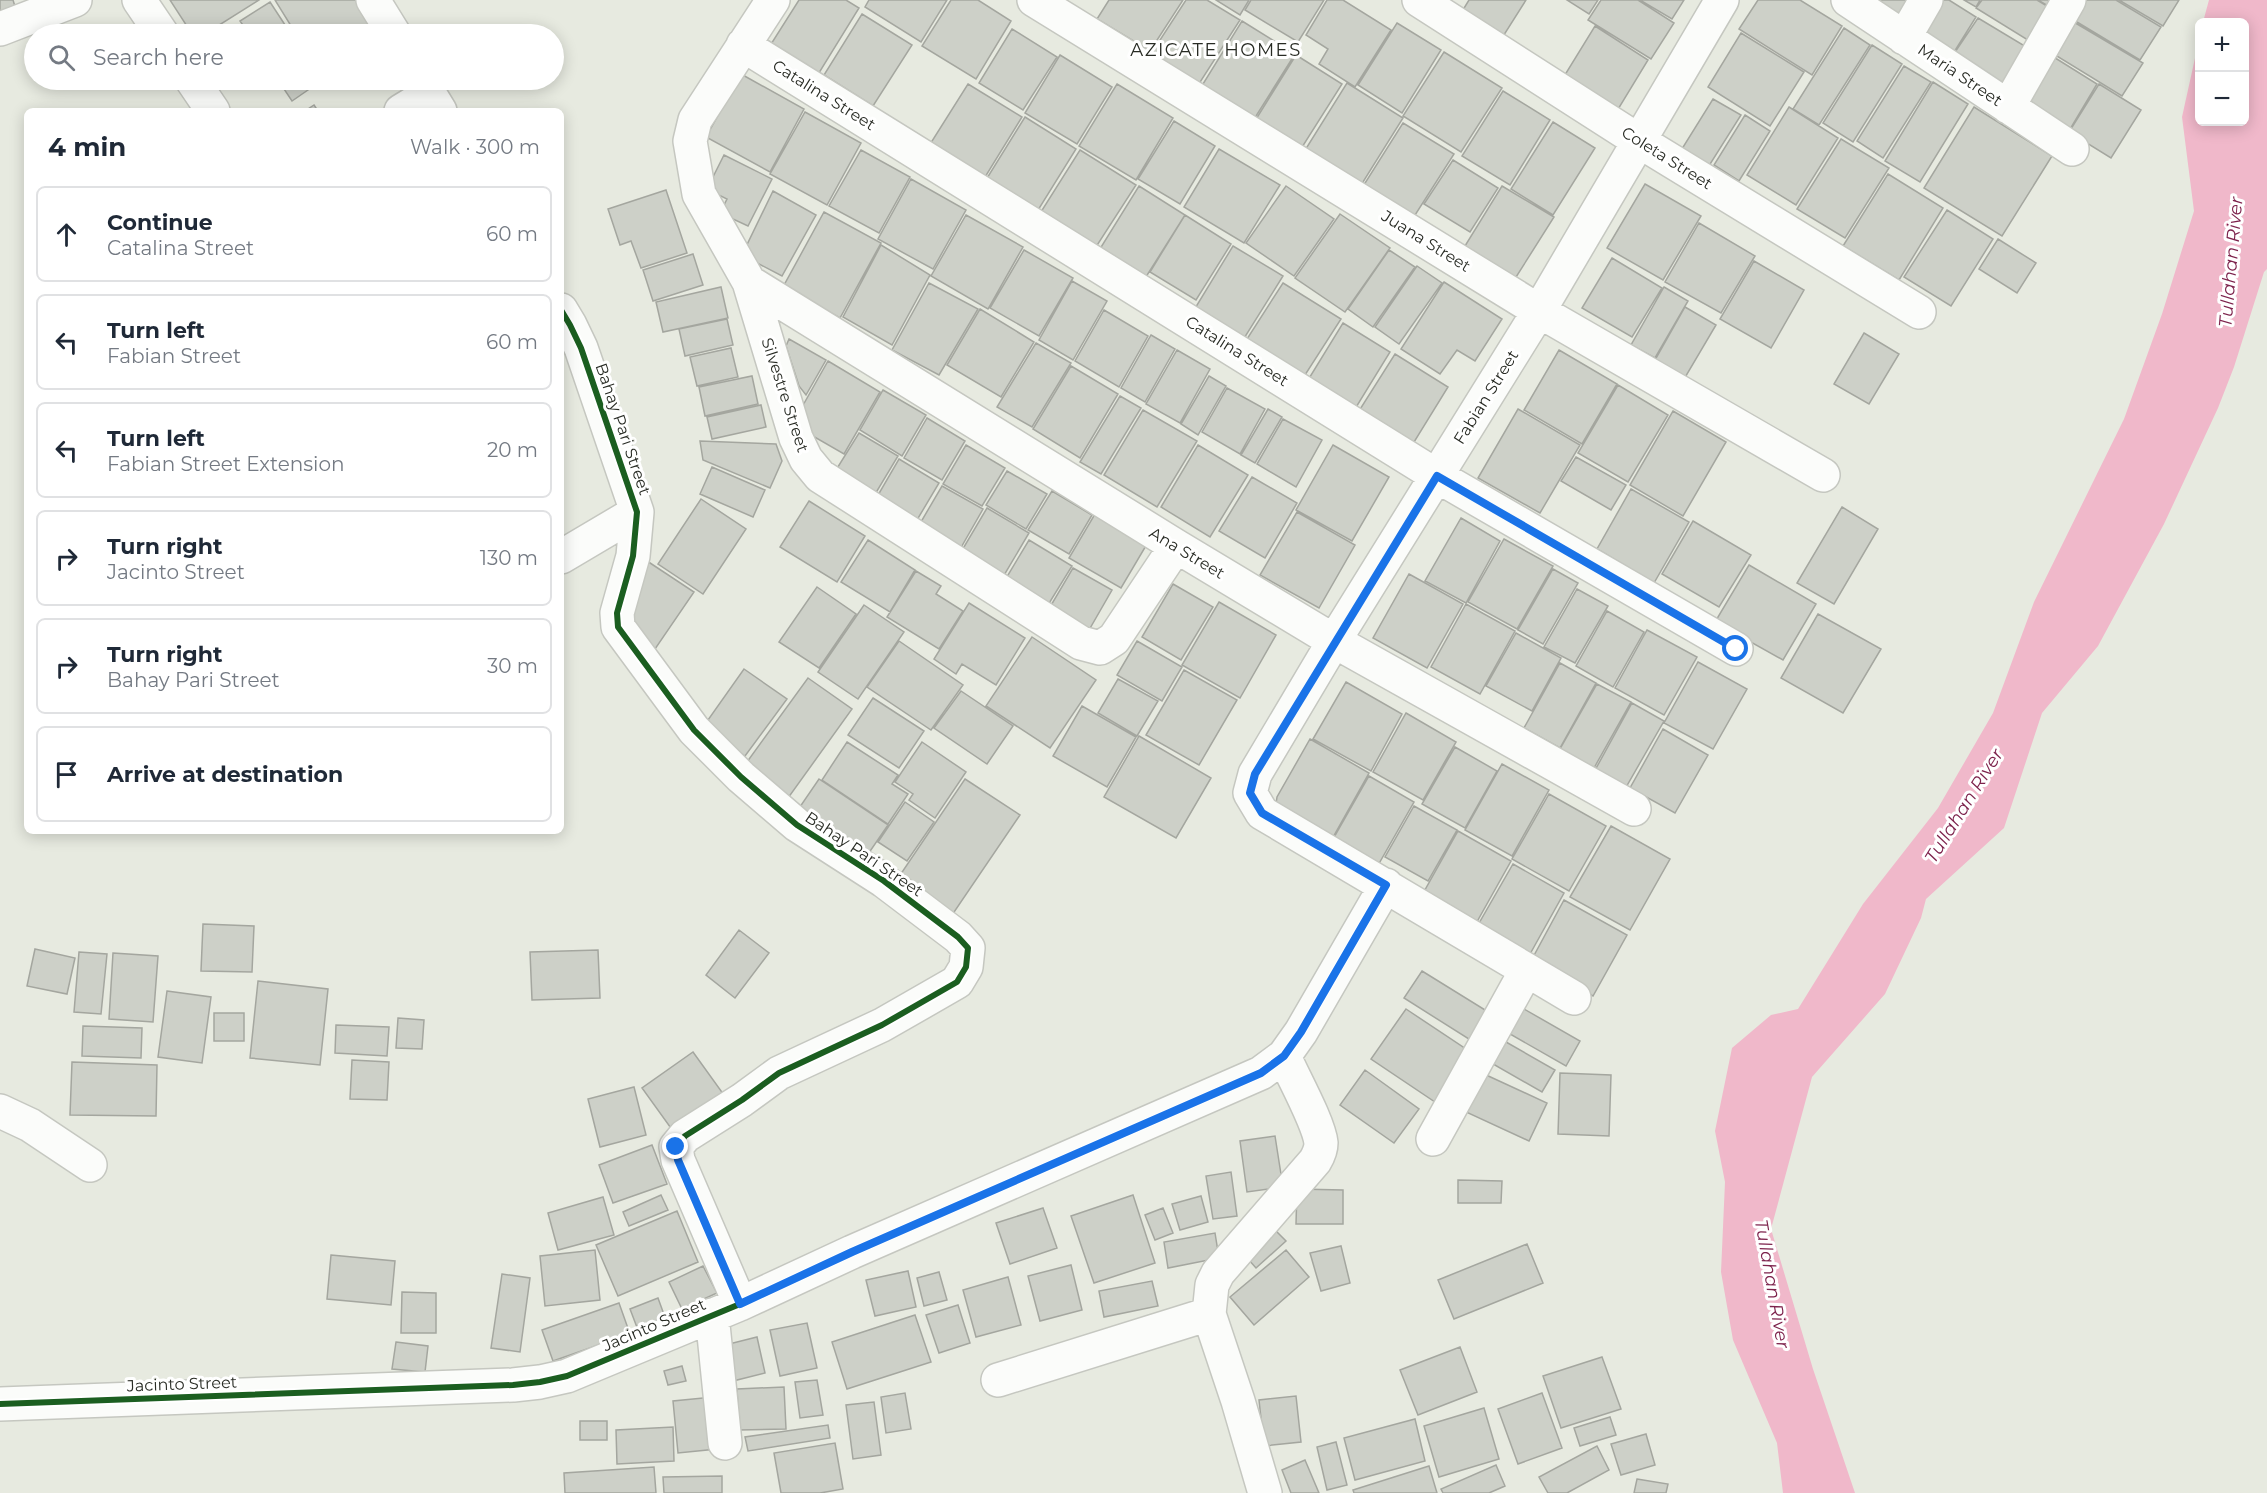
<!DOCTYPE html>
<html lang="en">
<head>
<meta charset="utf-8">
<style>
  :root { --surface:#fff; --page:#f6f6f7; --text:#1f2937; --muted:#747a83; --line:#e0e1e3 }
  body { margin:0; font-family:Montserrat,sans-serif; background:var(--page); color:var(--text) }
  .controls { position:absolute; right:18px; top:18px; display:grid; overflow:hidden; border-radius:9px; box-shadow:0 3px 15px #0003 }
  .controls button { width:54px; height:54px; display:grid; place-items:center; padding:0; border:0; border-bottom:2px solid var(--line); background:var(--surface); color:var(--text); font:30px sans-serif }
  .stop { position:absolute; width:18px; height:18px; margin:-14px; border:4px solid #1a73e8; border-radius:50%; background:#fff }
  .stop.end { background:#1a73e8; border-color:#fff; box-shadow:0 2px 6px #0008 }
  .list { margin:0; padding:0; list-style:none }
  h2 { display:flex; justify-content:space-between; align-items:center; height:78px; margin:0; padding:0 24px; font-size:26px }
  h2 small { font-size:20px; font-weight:400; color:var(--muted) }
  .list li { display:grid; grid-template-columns:39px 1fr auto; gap:18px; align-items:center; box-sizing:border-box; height:96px; margin:0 12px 12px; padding:0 12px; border:2px solid var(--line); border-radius:9px }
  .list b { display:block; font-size:22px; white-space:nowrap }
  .list p { margin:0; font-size:20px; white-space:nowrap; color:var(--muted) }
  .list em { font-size:20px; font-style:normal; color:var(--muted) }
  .icon { flex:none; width:33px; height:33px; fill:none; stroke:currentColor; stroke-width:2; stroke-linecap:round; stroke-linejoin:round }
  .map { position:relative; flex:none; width:2267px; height:1493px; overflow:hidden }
  .search { position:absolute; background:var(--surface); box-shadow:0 3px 15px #0003; left:24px; top:24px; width:540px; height:66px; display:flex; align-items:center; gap:15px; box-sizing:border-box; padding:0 21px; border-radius:33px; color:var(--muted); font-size:22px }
  .panel { position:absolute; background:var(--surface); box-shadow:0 3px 15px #0003; left:24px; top:108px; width:540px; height:726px; border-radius:9px }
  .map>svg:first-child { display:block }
  .water { fill:#f0b8ca }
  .building { fill:#cdd0c8; stroke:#a4a69f; stroke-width:1.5 }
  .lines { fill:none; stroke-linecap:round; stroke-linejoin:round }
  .minor-casing { stroke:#c5c7c0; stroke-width:36 }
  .minor { stroke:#fbfcfa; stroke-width:33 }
  .cycleway-casing { stroke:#fff; stroke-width:10 }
  .cycleway { stroke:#1b5e20; stroke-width:6 }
  .route { stroke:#1a73e8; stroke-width:8 }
  .labels { text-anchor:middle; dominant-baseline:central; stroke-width:6; stroke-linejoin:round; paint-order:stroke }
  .street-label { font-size:16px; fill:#282b24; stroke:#fff }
  .neighbourhood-label { font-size:18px; letter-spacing:1.5px; fill:#282b24; stroke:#fff }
  .water-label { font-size:18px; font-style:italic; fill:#7d224c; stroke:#fff }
</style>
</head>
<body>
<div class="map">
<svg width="2267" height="1493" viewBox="0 0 2267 1493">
  <rect width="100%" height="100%" fill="#e7eae0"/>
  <path class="water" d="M2209,0H2267V269L2264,272L2234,367L2218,408L2164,524L2098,646L2042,713L2004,828L1926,899L1921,918L1885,994L1812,1077L1771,1229L1813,1369L1855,1493H1783L1777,1443L1733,1340L1721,1272L1725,1182L1715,1131L1732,1048L1771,1015L1798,1009L1863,904L1938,808L1993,713L2034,602L2124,419L2162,314L2194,211L2182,117L2199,40L2200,122H2244V22H2203Z"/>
  <path class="building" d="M0,0H13L17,13L0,18Z
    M170,0H259L205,34H192Z
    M275,0H364L385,34H296Z
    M799,0H846L859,8L814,81L766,52Z
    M869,0H947L921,42L865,7Z
    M951,0H978L1011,21L976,79L922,46Z
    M1109,0H1183L1150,51L1097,19Z
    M1186,0H1207L1240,20L1195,90L1147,60Z
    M1216,0H1249L1240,15Z
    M1251,0H1324L1298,42L1245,10Z
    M1327,0H1343L1391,30L1355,87L1319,64L1328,49L1306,35Z
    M1469,0H1526L1502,38L1461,13Z
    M1567,0H1598L1589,14Z
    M1601,0H1638L1674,23L1651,59L1588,20Z
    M1640,0H1684L1672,19Z
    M1758,0H1800L1842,26L1812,75L1739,29Z
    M1869,0H1918L1904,21Z
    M1933,0H1949L1976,17L1951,57L1912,33Z
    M1964,0H1980L1976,7Z
    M1982,0H2037L2052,9L2031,42L1976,8Z
    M2038,0H2061L2055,10Z
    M2077,0H2116L2161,27L2140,60L2067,16Z
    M2119,0H2179L2163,26Z
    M270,2L291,34H249L240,21Z
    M862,14L912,45L873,106L824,75Z
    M1978,18L2033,51L2009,90L1953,55Z
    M2067,18L2143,63L2122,96L2047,50Z
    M1242,21L1295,54L1251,124L1198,92Z
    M1397,23L1441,50L1402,113L1358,85Z
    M1595,26L1648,60L1617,111L1563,78Z
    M1844,28L1870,45L1819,125L1793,109Z
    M1012,29L1057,57L1023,110L979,83Z
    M1741,33L1804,72L1770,126L1708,87Z
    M1872,45L1902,64L1853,142L1823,123Z
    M2044,51L2097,84L2066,136L2012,103Z
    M1444,52L1502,88L1461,152L1403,116Z
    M1060,55L1112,87L1077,144L1025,113Z
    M1296,55L1342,84L1299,152L1253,124Z
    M1904,66L1931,82L1883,158L1857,141Z
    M741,74L804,109L770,172L706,137Z
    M278,80H320L321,81L292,101Z
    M1933,82L1968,104L1920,182L1885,161Z
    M1347,83L1403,118L1358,190L1302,155Z
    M968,84L1022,117L982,182L927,149Z
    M1117,84L1173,118L1136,180L1079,146Z
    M2099,84L2141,110L2111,158L2069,132Z
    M1503,91L1550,120L1510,185L1462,156Z
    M1713,99L1741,115L1707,169L1680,152Z
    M314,105L318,111H305Z
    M1789,107L1838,138L1796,205L1747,175Z
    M1974,107L2052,156L2002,236L1924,188Z
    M805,112L861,143L827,205L770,174Z
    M1745,115L1770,131L1739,181L1714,165Z
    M1025,117L1076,149L1035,215L984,183Z
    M1174,121L1215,146L1180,204L1138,179Z
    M1553,122L1595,148L1553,215L1511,189Z
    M1403,123L1454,154L1410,223L1360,191Z
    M1841,139L1889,168L1845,238L1797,209Z
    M1219,149L1280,185L1244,243L1184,207Z
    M861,150L910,177L879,233L829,206Z
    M1080,150L1136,185L1094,250L1039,215Z
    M724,155L772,179L748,226L720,213L727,199L707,189Z
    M1453,160L1498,188L1470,232L1424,204Z
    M1888,174L1943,208L1899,280L1843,246Z
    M911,179L966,210L933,269L878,239Z
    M1645,184L1701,216L1663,280L1607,248Z
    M1139,186L1185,215L1144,280L1098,252Z
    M1286,186L1334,219L1294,276L1246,243Z
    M1502,186L1554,217L1511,285L1460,254Z
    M666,190L687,253L641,268L631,241L620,245L608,209Z
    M773,191L816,215L782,276L742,255Z
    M1947,210L1993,239L1951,306L1904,277Z
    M824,212L881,243L840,318L783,287Z
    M1340,214L1390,248L1345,312L1295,278Z
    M966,215L1023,247L988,309L931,276Z
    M1185,215L1231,244L1196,300L1150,272Z
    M1699,223L1755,256L1721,313L1665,282Z
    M1998,239L2036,263L2017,293L1979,269Z
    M881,245L930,275L892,345L843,317Z
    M1233,246L1283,276L1243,340L1194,310Z
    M1024,250L1073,278L1039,336L990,308Z
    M1389,250L1415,267L1373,327L1348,309Z
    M693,254L703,285L653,301L643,270Z
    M1612,258L1662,288L1632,337L1582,308Z
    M1754,261L1804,290L1771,348L1720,319Z
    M1417,266L1442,283L1399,344L1375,327Z
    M1072,281L1107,301L1073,360L1039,340Z
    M1444,282L1502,319L1475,361L1457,350L1440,374L1401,349Z
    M929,283L978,309L939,375L892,350Z
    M1283,283L1341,319L1305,375L1247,339Z
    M721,287L728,318L663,332L656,302Z
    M1664,287L1688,301L1655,358L1631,345Z
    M1685,307L1716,325L1680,386L1650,369Z
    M980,309L1034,342L1001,397L947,365Z
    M1104,310L1148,336L1119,387L1075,361Z
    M727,319L733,345L685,356L679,329Z
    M1343,323L1390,352L1355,409L1308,380Z
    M1864,333L1899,354L1869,404L1834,384Z
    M1151,335L1175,349L1145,402L1121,388Z
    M789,339L826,360L806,395L799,386L786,346Z
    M1036,343L1071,363L1032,427L997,407Z
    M731,348L738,377L697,386L690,357Z
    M1177,350L1210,369L1180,423L1146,404Z
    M1559,350L1617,384L1582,444L1524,410Z
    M1395,354L1448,387L1411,447L1357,414Z
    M828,361L880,392L844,454L811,435L802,407Z
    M1071,366L1118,394L1080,458L1033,429Z
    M752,376L758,404L705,416L699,387Z
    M1209,376L1226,386L1198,435L1181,424Z
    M1618,385L1668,415L1628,482L1578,453Z
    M1227,388L1265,409L1240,454L1202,432Z
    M883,390L926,415L902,456L860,430Z
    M1120,396L1141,408L1101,474L1080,462Z
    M761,405L766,427L712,439L707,417Z
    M1268,409L1282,417L1255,463L1241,455Z
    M1518,409L1580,445L1540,513L1478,478Z
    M1143,410L1197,441L1157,507L1104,475Z
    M1673,411L1726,442L1683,516L1630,485Z
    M927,418L965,441L942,480L904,458Z
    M1283,419L1322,440L1296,487L1257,464Z
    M859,433L898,456L871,501L831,478Z
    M700,441L776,444L782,461L770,488L703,460Z
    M966,445L1005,468L982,506L943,484Z
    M1198,445L1248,475L1210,537L1161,507Z
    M1333,445L1389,477L1352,541L1296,510Z
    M1576,457L1626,485L1611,510L1561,481Z
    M899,459L939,483L914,525L874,502Z
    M712,467L765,490L753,517L700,494Z
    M1007,471L1047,494L1026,529L986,505Z
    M1252,477L1297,503L1265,558L1219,531Z
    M942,486L983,509L959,551L918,527Z
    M1631,489L1689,522L1654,583L1597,549Z
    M1052,491L1092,515L1069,554L1028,530Z
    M701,499L746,529L703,594L658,564Z
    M809,501L865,536L837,582L780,547Z
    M1842,507L1878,529L1834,604L1797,583Z
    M987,508L1029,533L1003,577L961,552Z
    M1297,512L1355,545L1319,608L1260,575Z
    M1095,514L1147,544L1121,588L1069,558Z
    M1461,518L1500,541L1466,603L1425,581Z
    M1693,521L1751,555L1719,607L1662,574Z
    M1504,539L1553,566L1517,629L1468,602Z
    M868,540L915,570L890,612L841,582Z
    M1029,540L1072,566L1048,605L1005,580Z
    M641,557L694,592L653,652L626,611Z
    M1749,565L1816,604L1783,660L1715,622Z
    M1073,568L1112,590L1089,630L1050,607Z
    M1553,569L1578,583L1543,644L1518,630Z
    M916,571L941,586L936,594L963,611L939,649L887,617Z
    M1409,574L1463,604L1427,668L1373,638Z
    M1173,584L1213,607L1181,660L1142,637Z
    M817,587L856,614L819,668L779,642Z
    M1577,589L1608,606L1575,663L1544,647Z
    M1219,602L1276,635L1240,698L1182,665Z
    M969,603L1025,638L996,685L962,664L956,674L934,659Z
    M1466,604L1515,631L1480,694L1431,667Z
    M864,605L904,632L858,699L818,672Z
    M1607,611L1644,632L1613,687L1576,666Z
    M1818,614L1881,649L1843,713L1781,678Z
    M1647,630L1697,657L1664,715L1615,688Z
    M1516,633L1561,658L1532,711L1486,686Z
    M1032,637L1096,680L1050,748L986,706Z
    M899,641L963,685L931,730L867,687Z
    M1137,641L1182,667L1162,701L1117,675Z
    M1698,662L1747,689L1713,749L1664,723Z
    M1560,663L1596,683L1560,748L1524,728Z
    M744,669L787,699L745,756L703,727Z
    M1184,670L1237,700L1199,765L1146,735Z
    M808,678L852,709L783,805L739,773Z
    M1118,679L1158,701L1137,736L1098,713Z
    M1346,682L1402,714L1371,771L1313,739Z
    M1597,684L1631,702L1594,768L1560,749Z
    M961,691L1013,726L987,764L934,728Z
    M873,698L924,731L899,768L848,735Z
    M1632,703L1664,721L1625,789L1594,772Z
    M1082,706L1136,737L1107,787L1053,756Z
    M1406,713L1456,742L1423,800L1373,772Z
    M1663,729L1708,755L1675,813L1630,788Z
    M1139,736L1211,778L1176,838L1104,797Z
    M1310,739L1369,773L1332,839L1276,804L1277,797Z
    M847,742L898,775L892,784L908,794L888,824L822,780Z
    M922,742L966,772L935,818L909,800L913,794L895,782Z
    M1455,747L1497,771L1465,828L1422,804Z
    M1502,764L1549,790L1512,856L1465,830Z
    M1369,776L1414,802L1377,867L1332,841Z
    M819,779L888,825L862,863L793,817Z
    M965,779L1020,815L948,921L894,884Z
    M1549,794L1606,826L1569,891L1512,859Z
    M905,802L934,822L907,861L878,842Z
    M1414,806L1457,830L1428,881L1385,857Z
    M1611,826L1670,859L1630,930L1570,897Z
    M1458,831L1511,861L1474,927L1421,897Z
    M1513,864L1564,893L1530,954L1478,925Z
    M1564,900L1627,935L1593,996L1531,961Z
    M203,924L254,926L252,972L201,971Z
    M739,930L769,953L735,998L706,975Z
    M35,949L75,958L67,994L27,986Z
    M598,950L600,998L532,1000L530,952Z
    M79,952L107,954L101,1014L74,1012Z
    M113,953L158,956L153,1022L109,1019Z
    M1422,971L1490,1013L1472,1041L1404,998Z
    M258,981L328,989L320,1065L250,1058Z
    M167,991L211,997L202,1063L158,1057Z
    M1517,1005L1580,1041L1566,1066L1503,1030Z
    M1406,1009L1469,1051L1435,1102L1371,1059Z
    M214,1013H244V1041H214Z
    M398,1018L424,1020L422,1049L396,1048Z
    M336,1025L389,1027L387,1056L335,1053Z
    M83,1026L142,1028L141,1058L82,1056Z
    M1499,1038L1555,1070L1542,1092L1486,1060Z
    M693,1052L724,1095L673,1131L642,1088Z
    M352,1060L389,1062L387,1100L350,1099Z
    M72,1062L157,1065L156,1116L70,1115Z
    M1365,1070L1419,1109L1394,1143L1340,1105Z
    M1560,1073L1611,1075L1609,1136L1558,1134Z
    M1484,1074L1547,1103L1529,1141L1466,1112Z
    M634,1087L646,1135L600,1147L588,1099Z
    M1275,1136L1283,1187L1247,1192L1240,1141Z
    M652,1145L667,1184L613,1203L599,1165Z
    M1231,1172L1237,1216L1213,1219L1206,1176Z
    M1458,1180L1502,1181L1501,1203H1458Z
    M1297,1189L1343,1190V1224H1296Z
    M661,1195L668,1210L629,1226L623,1212Z
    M1133,1195L1155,1263L1094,1283L1071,1216Z
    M1201,1196L1208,1222L1180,1230L1172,1204Z
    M603,1197L614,1235L558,1250L548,1213Z
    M1043,1208L1057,1248L1010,1264L996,1223Z
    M1163,1208L1173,1233L1155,1240L1145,1215Z
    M677,1211L698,1262L618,1296L596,1245Z
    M1270,1225L1286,1241L1256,1268L1241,1251Z
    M1215,1233L1219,1258L1168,1268L1164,1242Z
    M1527,1244L1543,1283L1454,1319L1438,1280Z
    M1341,1246L1350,1283L1321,1291L1310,1253Z
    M595,1250L600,1300L545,1306L540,1256Z
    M1286,1250L1309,1277L1254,1325L1230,1297Z
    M331,1255L395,1261L391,1305L327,1299Z
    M1071,1265L1082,1310L1040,1321L1028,1276Z
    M703,1266L717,1293L682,1309L669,1282Z
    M908,1271L916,1307L875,1316L866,1280Z
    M939,1272L947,1300L924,1306L917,1278Z
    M502,1274L530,1278L520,1352L491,1348Z
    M1008,1277L1021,1325L976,1337L963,1290Z
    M1152,1281L1158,1306L1104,1317L1099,1291Z
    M402,1292L436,1293V1333H401Z
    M658,1298L666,1320L638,1330L630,1309Z
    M619,1303L630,1334L553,1361L542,1330Z
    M958,1305L970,1343L939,1353L926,1315Z
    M915,1315L931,1362L847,1389L832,1342Z
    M807,1323L817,1368L780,1376L770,1330Z
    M757,1337L765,1373L733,1381L725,1345Z
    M396,1342L428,1346L425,1372L392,1369Z
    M1460,1347L1477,1392L1418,1415L1400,1370Z
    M1602,1357L1621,1409L1561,1428L1543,1376Z
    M682,1366L686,1381L668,1385L664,1371Z
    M817,1380L823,1415L800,1418L795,1382Z
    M784,1387L786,1429L739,1430L737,1389Z
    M905,1393L911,1429L886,1433L881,1397Z
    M1542,1393L1562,1448L1518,1464L1498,1409Z
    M1296,1396L1301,1442L1264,1446L1259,1400Z
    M713,1397L717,1449L678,1453L673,1401Z
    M874,1402L881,1455L853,1459L846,1405Z
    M1484,1408L1499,1459L1439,1477L1424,1426Z
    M1610,1417L1616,1435L1580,1446L1574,1428Z
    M1415,1419L1425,1461L1355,1480L1344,1438Z
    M580,1421H607V1440H580Z
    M828,1425L830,1438L748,1451L745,1437Z
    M673,1427L674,1461L617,1464L616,1430Z
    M1646,1434L1655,1465L1621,1475L1611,1444Z
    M1336,1442L1347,1485L1327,1490L1317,1447Z
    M835,1443L843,1489L820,1493H781L774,1453Z
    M1597,1446L1609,1470L1567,1493H1548L1539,1477Z
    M1305,1460L1319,1493H1291L1282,1470Z
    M1496,1465L1505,1486L1489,1493H1443L1441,1489Z
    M1429,1466L1437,1493H1354L1353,1490Z
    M654,1467L656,1493H565L564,1473Z
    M722,1476V1493H664L663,1477Z
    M1637,1479L1668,1484L1666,1493H1634Z"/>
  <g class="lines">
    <g class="minor-casing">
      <path id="minor" d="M139,0L162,34
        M373,0L394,34
        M773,0L695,120L690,141L699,194L749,282L796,438L806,459L820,476L1081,643L1100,648L1114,639L1176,546
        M1034,0L1539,311L1823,475
        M1419,0L1639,141L1919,312
        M1848,0L2072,149
        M0,29L75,0
        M1904,38L1926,0
        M743,45L1437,476L1736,649
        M192,80L213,111
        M421,80L440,111
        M2008,107L2069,0
        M401,111L429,94
        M749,282L1176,546L1334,641L1634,809
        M561,310L570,325L581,348L637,512L633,556L617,613L618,627L694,730L741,777L797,825L884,881L958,937L968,948L966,967L957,982L882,1025L779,1073L742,1100L685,1136L676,1147L678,1160L740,1304
        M561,557L637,512
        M1574,998L1262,813L1250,793L1255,774L1334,641L1539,311L1722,0
        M0,1111L30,1125L90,1165
        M1433,1139L1526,971
        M712,1315L725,1443
        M998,1380L1209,1314
        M0,1404L513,1385L540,1382L567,1376L740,1304L852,1252L1261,1073L1284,1056L1301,1032L1386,885
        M1265,1493L1238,1401L1209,1314L1212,1285L1218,1273L1315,1161C1318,1156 1321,1150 1321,1143C1319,1123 1293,1077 1284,1056"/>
    </g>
    <use href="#minor" class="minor"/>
    <g class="cycleway-casing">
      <path id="cycleway" d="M561,310L570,325L581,348L637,512L633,556L617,613L618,627L694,730L741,777L797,825L884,881L958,937L968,948L966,967L957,982L882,1025L779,1073L742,1100L685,1136L676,1147L678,1160L740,1304
        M0,1404L513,1385L540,1382L567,1376L740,1304L852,1252L1261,1073L1284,1056L1301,1032L1386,885"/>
    </g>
    <use href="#cycleway" class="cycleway"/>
  </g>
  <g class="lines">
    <path class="route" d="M676,1147L678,1160L740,1304L852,1252L1261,1073L1284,1056L1301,1032L1386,885L1262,813L1250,793L1255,774L1437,476L1736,649"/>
  </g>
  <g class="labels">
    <g class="street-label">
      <text transform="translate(1960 75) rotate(34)">Maria Street</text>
      <text transform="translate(824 95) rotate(32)">Catalina Street</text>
      <text transform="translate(1667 158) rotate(32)">Coleta Street</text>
      <text transform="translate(1426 241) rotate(32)">Juana Street</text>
      <text transform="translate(1237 351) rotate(32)">Catalina Street</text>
      <text transform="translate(785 395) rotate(72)">Silvestre Street</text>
      <text transform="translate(1486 397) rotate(-58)">Fabian Street</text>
      <text transform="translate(623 429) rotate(71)">Bahay Pari Street</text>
      <text transform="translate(1187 553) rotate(31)">Ana Street</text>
      <text transform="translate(864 854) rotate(34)">Bahay Pari Street</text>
      <text transform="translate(654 1325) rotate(-23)">Jacinto Street</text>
      <text transform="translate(182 1384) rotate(-2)">Jacinto Street</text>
    </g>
    <g class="neighbourhood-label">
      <text x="1216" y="50">AZICATE HOMES</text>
    </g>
    <g class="water-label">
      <text transform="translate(2231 262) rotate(-85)">Tullahan River</text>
      <text transform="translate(1964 806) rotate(-58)">Tullahan River</text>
      <text transform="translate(1772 1284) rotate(80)">Tullahan River</text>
    </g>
  </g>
</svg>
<div class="controls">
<button>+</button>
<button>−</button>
</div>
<div class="stop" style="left:1736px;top:649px"></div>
<div class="stop end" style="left:676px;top:1147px"></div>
<div class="search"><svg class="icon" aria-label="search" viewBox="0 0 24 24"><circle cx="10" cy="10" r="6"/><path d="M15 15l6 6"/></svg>Search here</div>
<section class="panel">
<h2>4 min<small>Walk · 300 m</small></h2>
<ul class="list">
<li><svg class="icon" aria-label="ahead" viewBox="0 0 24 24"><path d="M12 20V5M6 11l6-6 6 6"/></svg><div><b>Continue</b><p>Catalina Street</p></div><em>60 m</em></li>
<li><svg class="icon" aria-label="left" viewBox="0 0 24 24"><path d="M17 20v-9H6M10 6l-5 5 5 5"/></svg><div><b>Turn left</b><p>Fabian Street</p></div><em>60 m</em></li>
<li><svg class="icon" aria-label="left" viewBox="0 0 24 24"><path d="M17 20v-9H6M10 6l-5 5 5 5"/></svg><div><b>Turn left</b><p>Fabian Street Extension</p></div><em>20 m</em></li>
<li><svg class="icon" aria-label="right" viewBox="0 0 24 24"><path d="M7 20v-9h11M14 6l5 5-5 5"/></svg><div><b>Turn right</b><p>Jacinto Street</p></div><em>130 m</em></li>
<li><svg class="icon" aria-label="right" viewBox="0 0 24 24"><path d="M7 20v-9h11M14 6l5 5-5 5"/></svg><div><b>Turn right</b><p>Bahay Pari Street</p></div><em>30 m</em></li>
<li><svg class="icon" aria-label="arrive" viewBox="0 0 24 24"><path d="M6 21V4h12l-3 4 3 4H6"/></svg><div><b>Arrive at destination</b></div></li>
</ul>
</section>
</div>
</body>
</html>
